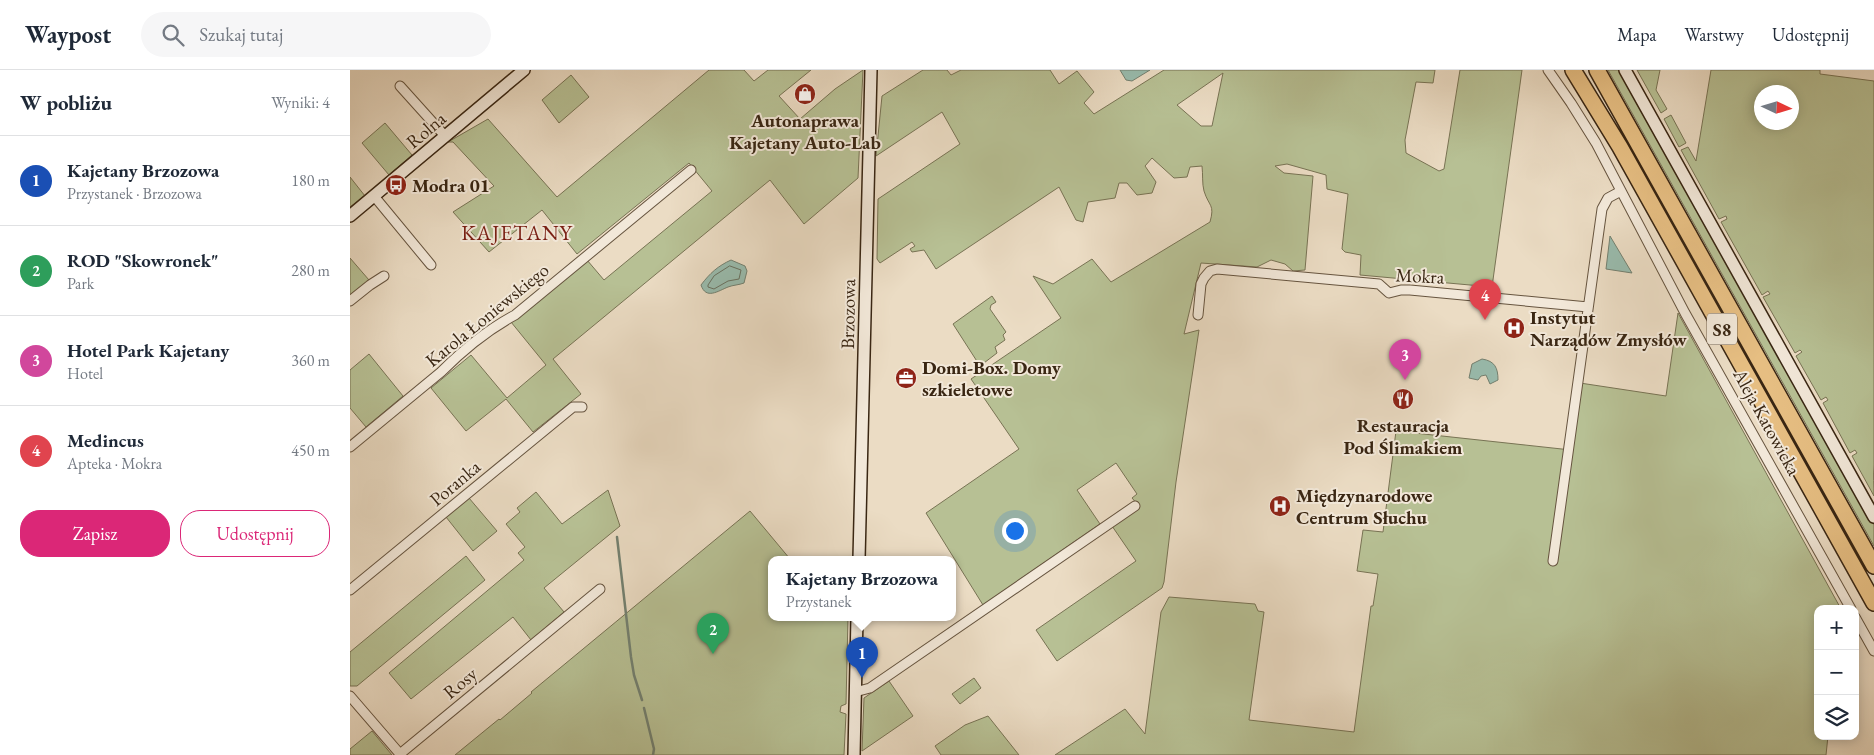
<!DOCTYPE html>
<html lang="pl">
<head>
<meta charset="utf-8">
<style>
  :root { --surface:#fff; --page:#f6f6f7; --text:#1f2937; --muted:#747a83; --line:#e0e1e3; --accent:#db2777 }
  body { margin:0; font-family:"EB Garamond",serif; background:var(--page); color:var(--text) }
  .controls { position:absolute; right:15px; bottom:15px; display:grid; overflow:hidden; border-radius:10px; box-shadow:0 2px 12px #0003 }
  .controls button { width:45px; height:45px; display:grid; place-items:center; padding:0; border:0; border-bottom:1px solid var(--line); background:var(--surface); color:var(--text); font:25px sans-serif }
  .compass { position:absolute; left:1404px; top:15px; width:45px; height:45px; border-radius:50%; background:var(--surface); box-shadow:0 2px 12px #0003; rotate:94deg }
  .you { position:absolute; left:664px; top:460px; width:18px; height:18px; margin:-12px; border:4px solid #fff; border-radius:50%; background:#1a73e8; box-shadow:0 0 0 8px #1a73e833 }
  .badge { display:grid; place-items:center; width:32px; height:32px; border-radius:50%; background:var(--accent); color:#fff; font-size:16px; font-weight:700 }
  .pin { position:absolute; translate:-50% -41px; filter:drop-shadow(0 1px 2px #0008) }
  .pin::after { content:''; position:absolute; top:26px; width:18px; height:15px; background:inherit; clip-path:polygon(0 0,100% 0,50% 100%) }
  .popup { position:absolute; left:418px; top:486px; width:188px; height:65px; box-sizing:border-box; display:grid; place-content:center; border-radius:10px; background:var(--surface); filter:drop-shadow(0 1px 4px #0005); font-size:16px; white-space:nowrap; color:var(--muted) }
  .popup b { font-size:19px; color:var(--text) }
  .popup::after { content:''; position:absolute; left:50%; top:100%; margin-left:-10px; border:10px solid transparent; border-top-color:var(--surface) }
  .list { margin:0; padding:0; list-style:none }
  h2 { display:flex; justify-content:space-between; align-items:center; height:65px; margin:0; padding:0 20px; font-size:21px }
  h2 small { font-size:16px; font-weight:400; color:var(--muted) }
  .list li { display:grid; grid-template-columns:32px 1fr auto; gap:15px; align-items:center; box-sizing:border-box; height:90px; padding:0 20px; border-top:1px solid var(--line) }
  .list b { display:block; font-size:19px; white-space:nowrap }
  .list p { margin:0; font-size:16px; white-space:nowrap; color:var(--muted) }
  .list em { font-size:16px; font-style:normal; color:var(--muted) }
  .actions { display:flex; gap:10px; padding:15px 20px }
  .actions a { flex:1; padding:11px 0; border:1px solid var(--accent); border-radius:20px; text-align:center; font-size:18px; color:var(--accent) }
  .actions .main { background:var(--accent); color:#fff }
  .icon { flex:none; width:28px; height:28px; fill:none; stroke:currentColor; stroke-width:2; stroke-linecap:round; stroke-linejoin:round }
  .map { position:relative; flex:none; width:1524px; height:685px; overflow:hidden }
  header { display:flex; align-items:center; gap:30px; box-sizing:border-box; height:70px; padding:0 25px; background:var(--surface); border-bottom:1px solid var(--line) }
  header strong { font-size:24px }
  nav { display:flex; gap:28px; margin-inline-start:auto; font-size:18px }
  .search { width:350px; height:45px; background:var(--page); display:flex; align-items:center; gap:12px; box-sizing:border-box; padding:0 18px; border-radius:28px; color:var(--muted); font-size:19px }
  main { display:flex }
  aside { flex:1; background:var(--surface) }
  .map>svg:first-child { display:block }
  .green { fill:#b7c094; stroke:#787354; fill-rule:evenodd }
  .water { fill:#99bcae; stroke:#738070 }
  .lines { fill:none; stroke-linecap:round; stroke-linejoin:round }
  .shore { stroke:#697160; stroke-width:1 }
  .stream { stroke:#738070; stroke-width:2.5 }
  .street-casing { stroke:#66543f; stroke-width:11 }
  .secondary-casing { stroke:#392613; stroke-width:14 }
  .highway-casing { stroke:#392613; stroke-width:18 }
  .street { stroke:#f2e8d9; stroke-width:9 }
  .secondary { stroke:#f2e8d9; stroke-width:11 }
  .highway { stroke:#e6be82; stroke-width:15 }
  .labels { text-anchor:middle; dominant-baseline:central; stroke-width:4; stroke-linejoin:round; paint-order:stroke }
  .shield { fill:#f2e8d9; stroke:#70604e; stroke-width:1 }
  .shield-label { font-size:18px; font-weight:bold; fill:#392613 }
  .poi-label { font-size:19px; font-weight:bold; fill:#392613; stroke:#f2e8d9; text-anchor:start }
  .street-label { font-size:19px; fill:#392613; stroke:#f2e8d9 }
  .quarter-label { font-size:21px; letter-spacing:1px; fill:#7a1f14; stroke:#f2e8d9 }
</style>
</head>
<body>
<header>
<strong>Waypost</strong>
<div class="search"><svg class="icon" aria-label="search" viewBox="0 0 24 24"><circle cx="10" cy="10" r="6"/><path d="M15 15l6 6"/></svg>Szukaj tutaj</div>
<nav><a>Mapa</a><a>Warstwy</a><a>Udostępnij</a></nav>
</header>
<main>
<aside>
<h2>W pobliżu<small>Wyniki: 4</small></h2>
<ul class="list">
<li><span class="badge" style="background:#1a4fb4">1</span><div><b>Kajetany Brzozowa</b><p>Przystanek · Brzozowa</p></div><em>180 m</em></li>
<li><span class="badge" style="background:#2e9e5b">2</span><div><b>ROD &quot;Skowronek&quot;</b><p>Park</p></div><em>280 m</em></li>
<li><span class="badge" style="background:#d1479c">3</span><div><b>Hotel Park Kajetany</b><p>Hotel</p></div><em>360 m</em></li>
<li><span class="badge" style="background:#e0444e">4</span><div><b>Medincus</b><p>Apteka · Mokra</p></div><em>450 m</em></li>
</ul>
<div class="actions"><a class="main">Zapisz</a><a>Udostępnij</a></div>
</aside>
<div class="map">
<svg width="1524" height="685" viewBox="0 0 1524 685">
  <rect width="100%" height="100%" fill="#ebdcc4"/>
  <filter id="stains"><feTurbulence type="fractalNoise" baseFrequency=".004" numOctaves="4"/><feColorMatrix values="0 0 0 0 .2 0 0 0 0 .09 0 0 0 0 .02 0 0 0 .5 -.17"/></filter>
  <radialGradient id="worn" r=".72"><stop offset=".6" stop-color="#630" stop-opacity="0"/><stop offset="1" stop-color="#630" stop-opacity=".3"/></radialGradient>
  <path class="green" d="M359,0H394L404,11L418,0H461L429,26L450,49L485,19L513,0L508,108L454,154L420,110L203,289L231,324L183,362L156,329L116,361L81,318L121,285L157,328L196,295L161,252L237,190L254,210L362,121L339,93L227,184L192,140L139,182L103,142L144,116L103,72H98L138,49L207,127Z
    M573,0H597L601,5L611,0H700L709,14L727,1L744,22L734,33L744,44L814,0H1085L1083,13L1066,12L1055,70L1056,83L1089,101L1094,99L1110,0H1172L1142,217L1010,205L1011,185L995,182L992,179L998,124L977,119L976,105L937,94L925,96L934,103L963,106L955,200L943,201L935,194L921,190L907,197L851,193L834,264L849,260L826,412L814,512L812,518L707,591L686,560L786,491L762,456L789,438V436L782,428L787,424L766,393L727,420L750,454L633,535L576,443L669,379L621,309L711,248L683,206L703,214L742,189L761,212L860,152C865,134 859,137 854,121C852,114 853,104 852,96L840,97L837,107L824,108L802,88L795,96L806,112L802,123L787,125L777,113H769L765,128L738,132L733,152L726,150L709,117L586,199L574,180L562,182L560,179L565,176L562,172L530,193L527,189L528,129L610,74L592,42L526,86L532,26ZM873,3L862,56H851L827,35Z
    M1258,0H1270L1524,455V476Z
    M1287,0H1310L1306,20L1317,39L1311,43Z
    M1361,0H1470V4L1524,11V395C1523,406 1524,415 1524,426L1502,386L1507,383L1505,380L1500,383L1473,333L1478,330L1476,327L1471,330L1446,286L1452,282L1450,280L1445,283L1413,227L1420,224L1418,221L1412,225L1371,152L1377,149L1376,146L1369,149L1331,80L1338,77L1346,91ZM1412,22H1442V52H1412Z
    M221,5L239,27L209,53L192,30Z
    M1321,45L1336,73L1329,77L1314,49Z
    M35,53L62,85L39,105L12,73Z
    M0,107L15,126L0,137Z
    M0,188L19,210L0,225Z
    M642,226L646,232L641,235L640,239L656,262L653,265L655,270L645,277L647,283L630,296L603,254Z
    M1328,243L1491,539H1468V666H1478L1476,685H705L775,639L795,664L811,542L819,527L905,534L908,541L914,542L899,650L1004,662L1021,536H1023L1028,504L1007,501L1013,460L1033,462L1046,361L1221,380L1230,313L1316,326Z
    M19,284L53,326L16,357L0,338V300Z
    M258,420L270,456L194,518L214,542L181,570L163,547L61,629L39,603L174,490L168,483L175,477L156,454L170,442L167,438L186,422L212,454Z
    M119,428L147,461L123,481L96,447Z
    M400,441L440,489H422V547H498L496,634L491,636L490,642L496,644L494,685H105L149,649L150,650L182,623L181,622Z
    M116,486L135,510L7,616H0V582Z
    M624,608L631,618L610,634L602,624Z
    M539,611L563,646L512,681L514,628Z
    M638,646L669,685H591L585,676L615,655Z
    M22,661L42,685H0V679Z"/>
  <path class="water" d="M770,0H800L782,11L776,10Z
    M1260,166L1282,203L1256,199Z
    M381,190L395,196L397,201L394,213C389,215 383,215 378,217C368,221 356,230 351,215C360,203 368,196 381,190Z
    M1132,289C1145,291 1148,298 1148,310L1140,314L1136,305L1131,306L1128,310L1119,308L1122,294Z"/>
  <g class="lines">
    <path class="shore" d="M380,196L391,200L389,209L378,211L364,219L358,217V215L364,206Z"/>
    <path class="stream" d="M267,467L281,587L284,605L292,630
      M294,638L304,679L303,685"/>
    <g class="street-casing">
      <path id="street" d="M1198,0L1221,33L1246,73L1335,243L1501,539
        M50,16L95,66
        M24,126L81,195
        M0,231L20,215L34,206
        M848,245L851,214L854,208L860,201L867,199L1029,214L1039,223L1051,220H1060L1238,237
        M0,377L91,302C112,281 139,259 165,245L341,100
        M1203,491L1252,139L1258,128L1271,121
        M0,520L223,337H232
        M1505,547L1524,581
        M505,622L520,618L785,436
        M0,626L50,684L250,519"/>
    </g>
    <g class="secondary-casing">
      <path id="secondary" d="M1275,0L1524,447
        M0,146L174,0
        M509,489L521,0
        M504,685L507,547"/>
    </g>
    <g class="highway-casing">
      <path id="highway" d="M1223,0L1270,77L1524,533
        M1247,0L1524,496"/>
    </g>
    <use href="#street" class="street"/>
    <use href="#secondary" class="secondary"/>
    <use href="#highway" class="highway"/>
  </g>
  <defs>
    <g id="shop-disc" transform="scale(1.125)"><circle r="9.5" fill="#8f2418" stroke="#f2e8d9"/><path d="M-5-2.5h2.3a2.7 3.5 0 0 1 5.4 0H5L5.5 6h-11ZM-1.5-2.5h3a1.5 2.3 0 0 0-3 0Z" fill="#fff"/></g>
    <g id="bus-disc" transform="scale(1.125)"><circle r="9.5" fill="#8f2418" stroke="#f2e8d9"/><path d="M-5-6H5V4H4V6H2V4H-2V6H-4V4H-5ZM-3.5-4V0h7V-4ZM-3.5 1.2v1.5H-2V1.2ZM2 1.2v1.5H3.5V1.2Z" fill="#fff"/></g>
    <g id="hospital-disc" transform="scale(1.125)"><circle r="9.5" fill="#8f2418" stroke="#f2e8d9"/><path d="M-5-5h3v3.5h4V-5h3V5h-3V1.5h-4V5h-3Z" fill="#fff"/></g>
    <g id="office-disc" transform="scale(1.125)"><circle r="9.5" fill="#8f2418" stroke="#f2e8d9"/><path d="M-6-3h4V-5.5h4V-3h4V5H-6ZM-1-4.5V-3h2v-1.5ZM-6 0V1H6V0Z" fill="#fff"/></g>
    <g id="restaurant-disc" transform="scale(1.125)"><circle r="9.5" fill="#8f2418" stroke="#f2e8d9"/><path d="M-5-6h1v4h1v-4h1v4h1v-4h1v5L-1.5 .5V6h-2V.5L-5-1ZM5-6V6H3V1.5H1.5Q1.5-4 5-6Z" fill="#fff"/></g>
  </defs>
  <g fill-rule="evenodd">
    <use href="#shop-disc" x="455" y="24"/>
    <use href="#bus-disc" x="46" y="115"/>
    <use href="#hospital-disc" x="1164" y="258"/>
    <use href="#office-disc" x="556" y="308"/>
    <use href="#restaurant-disc" x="1053" y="329"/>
    <use href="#hospital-disc" x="930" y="436"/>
  </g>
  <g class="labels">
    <rect class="shield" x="1357" y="243.5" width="30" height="31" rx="4"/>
    <g class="shield-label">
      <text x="1372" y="259">S8</text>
    </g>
    <g class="poi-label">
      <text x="455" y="50" text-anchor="middle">Autonaprawa<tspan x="455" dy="22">Kajetany Auto-Lab</tspan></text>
      <text x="62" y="115">Modra 01</text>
      <text x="1180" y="247">Instytut<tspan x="1180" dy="22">Narządów Zmysłów</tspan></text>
      <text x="572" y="297">Domi-Box. Domy<tspan x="572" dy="22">szkieletowe</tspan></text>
      <text x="1053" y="355" text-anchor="middle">Restauracja<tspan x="1053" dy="22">Pod Ślimakiem</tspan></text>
      <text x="946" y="425">Międzynarodowe<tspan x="946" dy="22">Centrum Słuchu</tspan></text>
    </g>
    <g class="street-label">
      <text transform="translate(76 60) rotate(-40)">Rolna</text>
      <text transform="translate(1070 206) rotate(3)">Mokra</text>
      <text transform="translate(498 244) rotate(-89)">Brzozowa</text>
      <text transform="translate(137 245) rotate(-39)">Karola Łoniewskiego</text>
      <text transform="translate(1417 352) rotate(61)">Aleja Katowicka</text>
      <text transform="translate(105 413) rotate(-40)">Poranka</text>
      <text transform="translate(110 613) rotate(-40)">Rosy</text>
    </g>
    <g class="quarter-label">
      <text x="167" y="162">KAJETANY</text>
    </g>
  </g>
  <rect width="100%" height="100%" filter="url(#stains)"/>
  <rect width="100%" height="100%" fill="url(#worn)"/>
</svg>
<div class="controls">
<button>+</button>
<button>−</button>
<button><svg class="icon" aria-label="layers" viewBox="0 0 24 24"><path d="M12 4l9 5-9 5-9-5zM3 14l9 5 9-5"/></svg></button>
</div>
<svg class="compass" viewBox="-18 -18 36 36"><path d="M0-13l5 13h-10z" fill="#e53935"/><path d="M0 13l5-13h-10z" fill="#747a83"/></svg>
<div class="you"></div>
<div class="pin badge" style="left:512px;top:608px;background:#1a4fb4">1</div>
<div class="popup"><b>Kajetany Brzozowa</b>Przystanek</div>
<div class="pin badge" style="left:363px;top:584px;background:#2e9e5b">2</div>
<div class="pin badge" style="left:1055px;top:310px;background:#d1479c">3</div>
<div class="pin badge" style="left:1135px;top:250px;background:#e0444e">4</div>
</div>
</main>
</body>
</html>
